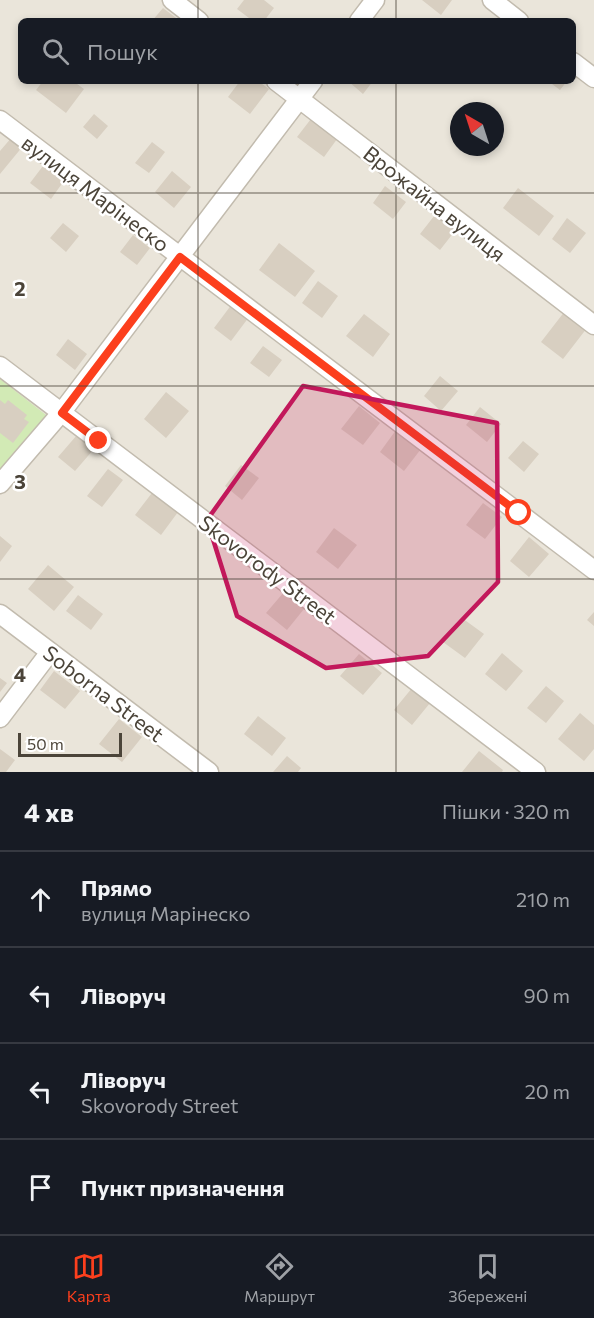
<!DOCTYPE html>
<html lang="uk">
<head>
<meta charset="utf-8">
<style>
  :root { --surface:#171b24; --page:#20242c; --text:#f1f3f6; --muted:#9ea1a6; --line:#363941; --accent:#fc3f1d }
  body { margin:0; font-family:Commissioner,sans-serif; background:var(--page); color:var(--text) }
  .compass { position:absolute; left:450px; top:102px; width:54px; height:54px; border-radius:50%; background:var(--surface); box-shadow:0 3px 9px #0003; rotate:321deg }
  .scale { position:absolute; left:18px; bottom:15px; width:104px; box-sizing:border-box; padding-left:6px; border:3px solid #4b4439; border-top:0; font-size:16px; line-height:21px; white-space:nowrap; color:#4b4439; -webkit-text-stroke:4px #fff; paint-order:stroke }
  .stop { position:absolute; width:18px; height:18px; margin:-14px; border:4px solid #fc3f1d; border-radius:50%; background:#fff }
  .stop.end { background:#fc3f1d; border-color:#fff; box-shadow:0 2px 6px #0008 }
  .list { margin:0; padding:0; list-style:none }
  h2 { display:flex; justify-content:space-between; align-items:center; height:78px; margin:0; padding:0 24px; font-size:26px }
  h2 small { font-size:20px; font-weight:400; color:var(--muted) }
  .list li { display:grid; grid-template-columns:39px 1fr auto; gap:18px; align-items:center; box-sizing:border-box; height:96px; padding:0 24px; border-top:2px solid var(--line) }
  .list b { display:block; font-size:22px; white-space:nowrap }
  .list p { margin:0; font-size:20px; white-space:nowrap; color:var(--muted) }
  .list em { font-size:20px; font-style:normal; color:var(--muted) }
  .icon { flex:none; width:33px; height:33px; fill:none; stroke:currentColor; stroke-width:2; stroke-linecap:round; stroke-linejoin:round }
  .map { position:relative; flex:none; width:594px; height:772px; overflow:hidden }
  .search { position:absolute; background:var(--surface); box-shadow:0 3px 9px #0003; left:18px; right:18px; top:18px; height:66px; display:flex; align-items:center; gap:15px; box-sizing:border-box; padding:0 21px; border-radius:9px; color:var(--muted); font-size:22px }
  .sheet { height:462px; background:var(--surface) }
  nav { display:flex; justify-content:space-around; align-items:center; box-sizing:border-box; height:84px; border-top:2px solid var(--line); background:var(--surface); font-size:16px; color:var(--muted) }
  nav a { display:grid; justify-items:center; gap:3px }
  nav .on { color:var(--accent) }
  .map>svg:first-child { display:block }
  .residential { fill:#eae5da; fill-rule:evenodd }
  .green { fill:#d2eab5 }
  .building { fill:#d8cfc1 }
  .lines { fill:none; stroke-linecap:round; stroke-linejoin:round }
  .minor-casing { stroke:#c2bbae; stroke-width:21 }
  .minor { stroke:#fff; stroke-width:18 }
  .route { stroke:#fc3f1d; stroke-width:8 }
  .marked { fill:#c2185b; fill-opacity:0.2; stroke:#c2185b; stroke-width:4.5; stroke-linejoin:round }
  .grid { fill:none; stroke:#4b4439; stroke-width:1.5; stroke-opacity:0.55 }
  .labels { text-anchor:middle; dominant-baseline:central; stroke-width:5; stroke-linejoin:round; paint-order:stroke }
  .street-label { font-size:21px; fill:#4b4439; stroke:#fff }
  .grid-label { font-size:20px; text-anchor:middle; font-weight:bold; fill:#4b4439; stroke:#fff; stroke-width:5; stroke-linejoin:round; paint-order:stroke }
</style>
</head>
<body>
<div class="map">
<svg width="594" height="772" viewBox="0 0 594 772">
  <rect width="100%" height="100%" fill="#f6f3ec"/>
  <path class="residential" d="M0,0H594V772H0ZM21,21H573V81H21ZM459,111H495V147H459Z"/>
  <path class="green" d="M0,379L46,415L0,474Z"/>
  <path class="building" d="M244,0H264L274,8L264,21H253L237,9Z
    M422,0H452L441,15Z
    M163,8L180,21H152Z
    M43,81H73L84,89L66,113L36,90Z
    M240,81H258L269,89L250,114L228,97Z
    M348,81H373L363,94Z
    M548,81H567L560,90Z
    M94,114L108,126L97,139L83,127Z
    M314,115L340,135L324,157L297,137Z
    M12,137L23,146L0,174V151Z
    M152,142L165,152L149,173L135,163Z
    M46,162L66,178L51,199L30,183Z
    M172,171L191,187L174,208L155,192Z
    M385,186L406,202L393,219L373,203Z
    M518,188L554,216L539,236L503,208Z
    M438,211L458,227L440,250L420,234Z
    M567,218L586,233L570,253L552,239Z
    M63,223L79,236L66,252L50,238Z
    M133,235L150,248L137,265L120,252Z
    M279,243L315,271L295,297L259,270Z
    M318,281L338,296L322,318L302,303Z
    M232,304L249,317L231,341L214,328Z
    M565,311L587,328L563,359L541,342Z
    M364,314L390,334L373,357L346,336Z
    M68,339L87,354L75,370L56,355Z
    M263,346L282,360L269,377L250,363Z
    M440,376L458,391L441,411L424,396Z
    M166,392L189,411L166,438L144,419Z
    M0,400L5,404L8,400L27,415L24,419L29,422L13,443L0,433Z
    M359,406L380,423L363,445L341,429Z
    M480,407L501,424L487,442L466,425Z
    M396,430L421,449L404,471L380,452Z
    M77,435L94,449L75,471L58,457Z
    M523,441L539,454L524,472L508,458Z
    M241,465L259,478L242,500L225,486Z
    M108,469L123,480L102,507L87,496Z
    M155,489L181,508L161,535L135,515Z
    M483,503L502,517L485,539L466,525Z
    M334,528L357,545L338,569L316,552Z
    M0,536L12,546L0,562Z
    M529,537L549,554L529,577L510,561Z
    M48,565L74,587L54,611L28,589Z
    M284,592L304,609L287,630L266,613Z
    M78,595L103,614L91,630L66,611Z
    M594,612V626L587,620Z
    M462,618L484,634L465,658L443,642Z
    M502,653L523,671L506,691L485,674Z
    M359,654L382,673L363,695L340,676Z
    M54,671L80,691L65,709L40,690Z
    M0,678L7,683L0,692Z
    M546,686L564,701L546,723L527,708Z
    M412,688L430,703L412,725L394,710Z
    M580,713L594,725V749L584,761L558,739Z
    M258,716L286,738L272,756L244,734Z
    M119,719L142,737L122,762L99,744Z
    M0,749L15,760L6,772H0Z
    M479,751L503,770L502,772H462Z
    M287,756L301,768L298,772H273Z"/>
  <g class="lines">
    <g class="minor-casing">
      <path id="minor" d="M172,0L199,21
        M492,0L519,21
        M359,21L375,0
        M573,62L594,78
        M276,81L594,325
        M0,120L594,570
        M0,366L536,772
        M0,484L61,413L313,81
        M0,614L209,772
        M0,718L50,652"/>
    </g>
    <use href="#minor" class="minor"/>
  </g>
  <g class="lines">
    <path class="route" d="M99,441L62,413L180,257L519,513"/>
  </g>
  <path class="marked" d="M303,386L497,423L498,582L428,656L326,668L237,616L207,520Z"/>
  <path class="grid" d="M198,0V21M396,0V21M198,81V772M396,81V772M0,193H594M0,386H594M0,579H594"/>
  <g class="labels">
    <g class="street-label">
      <text transform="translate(96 193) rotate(37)">вулиця Марінеско</text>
      <text transform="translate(435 203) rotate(38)">Врожайна вулиця</text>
      <text transform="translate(268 569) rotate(37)">Skovorody Street</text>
      <text transform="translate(104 693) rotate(37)">Soborna Street</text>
    </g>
  </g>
  <g class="grid-label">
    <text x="20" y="296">2</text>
    <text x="20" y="489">3</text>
    <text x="20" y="682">4</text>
  </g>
</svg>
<svg class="compass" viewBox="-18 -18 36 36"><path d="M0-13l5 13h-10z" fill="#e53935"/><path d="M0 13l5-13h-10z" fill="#9ea1a6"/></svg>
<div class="scale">50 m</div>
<div class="stop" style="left:519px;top:513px"></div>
<div class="stop end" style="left:99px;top:441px"></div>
<div class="search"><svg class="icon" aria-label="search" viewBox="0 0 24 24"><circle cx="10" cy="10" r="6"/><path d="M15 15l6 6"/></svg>Пошук</div>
</div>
<section class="sheet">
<h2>4 хв<small>Пішки · 320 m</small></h2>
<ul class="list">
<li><svg class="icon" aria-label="ahead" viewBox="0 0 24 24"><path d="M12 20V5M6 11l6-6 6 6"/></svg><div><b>Прямо</b><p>вулиця Марінеско</p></div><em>210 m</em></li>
<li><svg class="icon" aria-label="left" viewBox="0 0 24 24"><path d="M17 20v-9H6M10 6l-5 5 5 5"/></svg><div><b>Ліворуч</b></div><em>90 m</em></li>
<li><svg class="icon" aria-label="left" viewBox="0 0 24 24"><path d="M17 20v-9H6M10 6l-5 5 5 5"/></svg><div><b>Ліворуч</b><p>Skovorody Street</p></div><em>20 m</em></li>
<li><svg class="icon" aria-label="arrive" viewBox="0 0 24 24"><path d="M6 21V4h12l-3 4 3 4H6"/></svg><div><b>Пункт призначення</b></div></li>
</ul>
</section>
<nav>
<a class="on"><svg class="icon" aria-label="map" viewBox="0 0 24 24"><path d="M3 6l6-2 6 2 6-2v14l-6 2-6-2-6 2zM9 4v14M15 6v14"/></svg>Карта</a>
<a><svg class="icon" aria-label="directions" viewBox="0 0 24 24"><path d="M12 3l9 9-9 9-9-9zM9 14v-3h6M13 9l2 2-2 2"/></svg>Маршрут</a>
<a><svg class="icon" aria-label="saved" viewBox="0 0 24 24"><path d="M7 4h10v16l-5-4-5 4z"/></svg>Збережені</a>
</nav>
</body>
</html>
